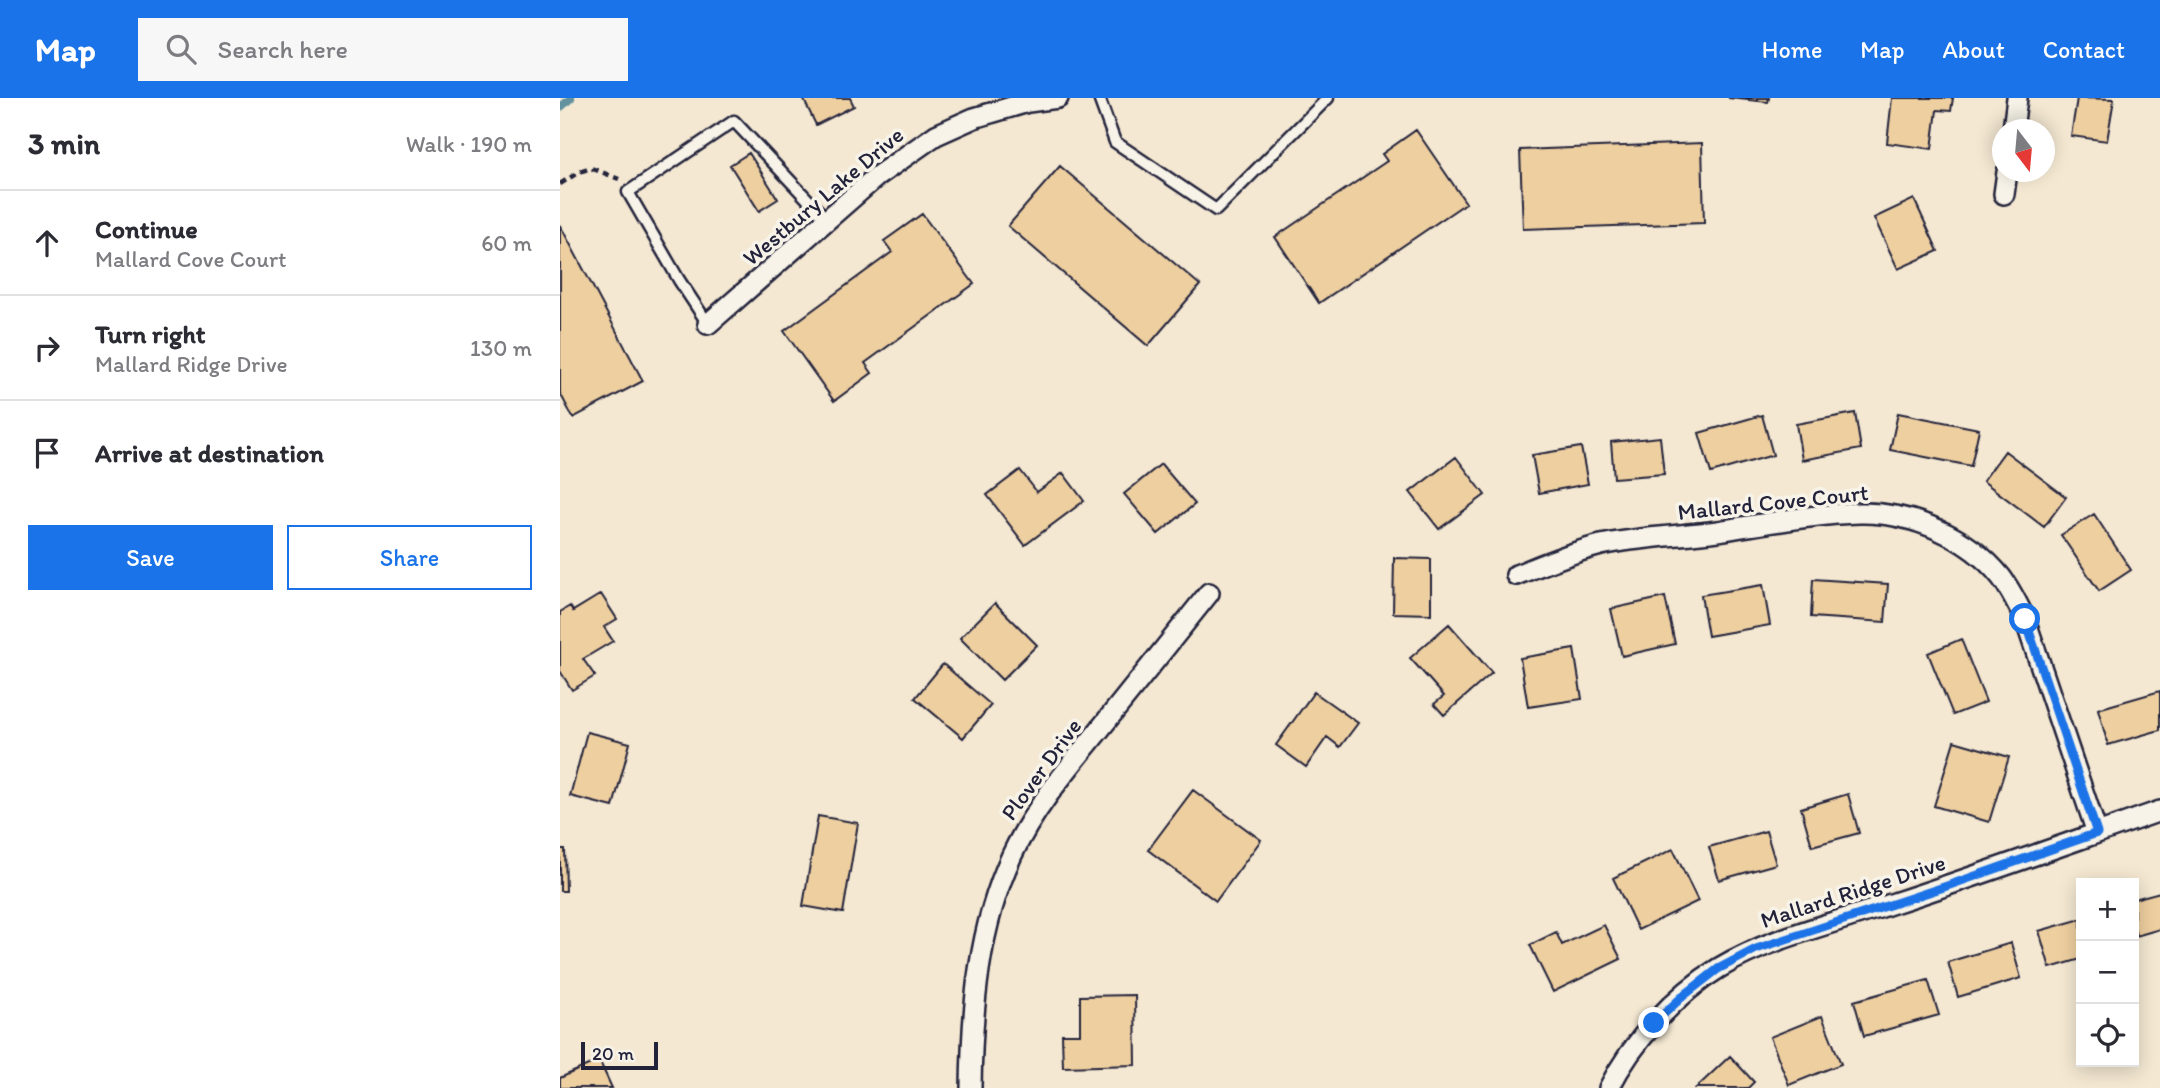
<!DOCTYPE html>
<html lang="en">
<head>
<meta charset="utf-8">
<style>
  :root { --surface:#fff; --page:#f7f7f7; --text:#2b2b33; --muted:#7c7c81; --line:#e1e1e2; --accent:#1a73e8 }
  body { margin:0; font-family:Itim,sans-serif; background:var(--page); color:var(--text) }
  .controls { position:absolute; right:21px; bottom:21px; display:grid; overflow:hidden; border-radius:0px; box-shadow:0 4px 18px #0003 }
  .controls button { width:63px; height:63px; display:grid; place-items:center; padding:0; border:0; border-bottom:2px solid var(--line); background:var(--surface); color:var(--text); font:35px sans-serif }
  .compass { position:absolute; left:1432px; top:21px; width:63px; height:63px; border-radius:50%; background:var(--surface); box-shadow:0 4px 18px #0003; rotate:164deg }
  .scale { position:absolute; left:21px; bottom:18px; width:77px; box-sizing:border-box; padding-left:7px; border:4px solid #22223b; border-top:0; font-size:19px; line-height:24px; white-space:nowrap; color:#22223b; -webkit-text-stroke:5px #f7f3e8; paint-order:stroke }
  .stop { position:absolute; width:21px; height:21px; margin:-16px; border:5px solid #1a73e8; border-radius:50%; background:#fff }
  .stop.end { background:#1a73e8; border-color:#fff; box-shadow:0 2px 7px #0008 }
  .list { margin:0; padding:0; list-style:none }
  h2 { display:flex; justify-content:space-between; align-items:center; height:91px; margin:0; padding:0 28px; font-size:30px }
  h2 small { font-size:23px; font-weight:400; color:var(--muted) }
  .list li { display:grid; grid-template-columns:46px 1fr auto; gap:21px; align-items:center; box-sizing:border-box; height:105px; padding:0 28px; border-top:2px solid var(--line) }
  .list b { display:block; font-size:26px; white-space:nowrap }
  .list p { margin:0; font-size:23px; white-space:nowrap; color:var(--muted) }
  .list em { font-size:23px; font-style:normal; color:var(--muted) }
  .actions { display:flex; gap:14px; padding:21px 28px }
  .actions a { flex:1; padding:16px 0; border:2px solid var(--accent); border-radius:0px; text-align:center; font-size:24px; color:var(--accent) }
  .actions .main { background:var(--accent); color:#fff }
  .icon { flex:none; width:38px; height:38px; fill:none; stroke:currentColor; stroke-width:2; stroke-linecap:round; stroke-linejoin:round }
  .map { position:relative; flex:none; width:1600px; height:990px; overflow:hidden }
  header { display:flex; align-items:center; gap:42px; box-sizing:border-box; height:98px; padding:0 35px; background:var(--accent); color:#fff }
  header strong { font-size:33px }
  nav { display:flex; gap:38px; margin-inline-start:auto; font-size:24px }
  .search { width:490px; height:63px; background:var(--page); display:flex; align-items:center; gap:18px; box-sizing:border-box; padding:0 24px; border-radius:0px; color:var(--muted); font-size:26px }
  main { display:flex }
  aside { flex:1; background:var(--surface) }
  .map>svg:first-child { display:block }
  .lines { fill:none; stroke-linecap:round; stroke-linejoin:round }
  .stream { stroke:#62929f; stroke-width:8 }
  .building { fill:#eecfa0; stroke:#22223b; stroke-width:2 }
  .service-casing { stroke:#22223b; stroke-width:15 }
  .minor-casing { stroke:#22223b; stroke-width:24 }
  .path { stroke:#22223b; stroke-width:4.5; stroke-dasharray:7 5; stroke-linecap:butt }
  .service { stroke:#f7f3e8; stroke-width:10 }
  .minor { stroke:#f7f3e8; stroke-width:19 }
  .route { stroke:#1a73e8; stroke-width:9 }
  .labels { text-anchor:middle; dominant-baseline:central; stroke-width:7; stroke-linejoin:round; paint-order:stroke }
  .street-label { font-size:23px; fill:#22223b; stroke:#f7f3e8 }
</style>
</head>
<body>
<header>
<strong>Map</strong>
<div class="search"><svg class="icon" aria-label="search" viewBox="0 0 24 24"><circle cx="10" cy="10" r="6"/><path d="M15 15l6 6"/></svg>Search here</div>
<nav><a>Home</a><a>Map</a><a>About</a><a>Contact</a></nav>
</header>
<main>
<aside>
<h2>3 min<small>Walk · 190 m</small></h2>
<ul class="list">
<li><svg class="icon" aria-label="ahead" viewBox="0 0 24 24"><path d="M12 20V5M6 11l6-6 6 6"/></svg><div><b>Continue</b><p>Mallard Cove Court</p></div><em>60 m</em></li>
<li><svg class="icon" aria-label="right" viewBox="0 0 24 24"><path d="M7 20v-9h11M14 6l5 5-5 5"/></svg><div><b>Turn right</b><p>Mallard Ridge Drive</p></div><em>130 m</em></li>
<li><svg class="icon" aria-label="arrive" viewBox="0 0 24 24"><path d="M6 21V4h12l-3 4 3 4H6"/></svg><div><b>Arrive at destination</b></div></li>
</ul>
<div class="actions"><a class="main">Save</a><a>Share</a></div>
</aside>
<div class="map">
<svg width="1600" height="990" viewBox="0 0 1600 990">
  <rect width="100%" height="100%" fill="#f4e8d2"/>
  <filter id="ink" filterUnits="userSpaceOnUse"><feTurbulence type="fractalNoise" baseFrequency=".0143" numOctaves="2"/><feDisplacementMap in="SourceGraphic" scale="14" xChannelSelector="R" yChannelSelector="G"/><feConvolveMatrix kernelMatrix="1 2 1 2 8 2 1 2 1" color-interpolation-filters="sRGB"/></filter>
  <g filter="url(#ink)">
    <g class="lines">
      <path class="stream" d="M0,10L11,0"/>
    </g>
    <path class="building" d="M243,0H290L294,8L256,27Z
      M1168,0H1209L1208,4Z
      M1332,0H1393L1391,13L1377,12L1372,51L1327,45Z
      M1517,0L1554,1L1547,43L1511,38Z
      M856,32L906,105L759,205L715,139L827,63L822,56Z
      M1142,45L1144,125L963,131L960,52Z
      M189,55L218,101L199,113L170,67Z
      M500,68L640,187L588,248L448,128Z
      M1354,101L1378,153L1338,171L1314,120Z
      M362,116L414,186L305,265L312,275L274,303L224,233L332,154L324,143Z
      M0,127L83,283L13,320L0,295Z
      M1295,315L1301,351L1242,362L1236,326Z
      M1338,315L1419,331L1411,368L1330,352Z
      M1202,317L1213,357L1151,375L1139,335Z
      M1100,339L1104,376L1054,380L1051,344Z
      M1021,349L1028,386L979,395L972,357Z
      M1445,353L1506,399L1484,429L1423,383Z
      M896,359L925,397L879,431L850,394Z
      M601,366L635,406L598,436L564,396Z
      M460,372L477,394L503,375L524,403L465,447L427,397Z
      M1534,416L1571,472L1539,493L1501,437Z
      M834,460L871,461V516L833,515Z
      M1253,481L1328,486L1325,524L1251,519Z
      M1203,487L1210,527L1148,538L1141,497Z
      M41,496L57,521L44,529L53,543L23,561L35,578L12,592L0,573V514L10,508L13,513Z
      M1105,499L1115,546L1062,558L1051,511Z
      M435,505L477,547L442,582L400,540Z
      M889,526L932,575L884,617L874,606L884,598L850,560Z
      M1401,541L1426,604L1393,617L1368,555Z
      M1014,551L1022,601L968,609L960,560Z
      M383,566L431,607L403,640L355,600Z
      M1600,593V632L1548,647L1538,611Z
      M754,594L798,625L780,649L767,639L746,669L716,647Z
      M27,634L70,645L53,709L10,698Z
      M1394,643L1449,659L1429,724L1374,708Z
      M633,692L701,742L656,803L588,752Z
      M1288,696L1299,735L1252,748L1241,710Z
      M258,718L298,725L283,815L243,808Z
      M1206,733L1216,766L1159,782L1149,749Z
      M0,751H5L6,793H0Z
      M1113,751L1138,803L1078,832L1053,780Z
      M1600,794V831L1576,838L1574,829V801Z
      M1521,821V861L1490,870L1479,833Z
      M1044,827L1061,861L993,894L970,847L996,834L1002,847Z
      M1451,845L1461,880L1398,899L1388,864Z
      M1368,882L1379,917L1304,938L1294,903Z
      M575,897L576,967L503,969L502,936H520V898Z
      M1262,918L1281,966L1229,987L1210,939Z
      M1170,958L1194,984L1188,990H1136Z
      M39,962L52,990H0V980Z"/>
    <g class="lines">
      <g class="service-casing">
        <path id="service" d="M539,0L555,44L656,112L768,0
          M148,226L119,182L68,94L174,23L267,122"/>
      </g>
      <g class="minor-casing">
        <path id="minor" d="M1453,32L1457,0
          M1444,96L1447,74
          M148,226L316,79L376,37L414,20L468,4L498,0
          M956,477C984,466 1012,454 1041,447C1079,439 1119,438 1158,433C1204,426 1253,416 1300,415C1352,414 1409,439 1441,479C1451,492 1458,507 1465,521L1537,735
          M411,990C412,911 418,830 452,757C473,712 505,674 536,636C574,589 611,542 649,495
          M1049,990C1072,944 1115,897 1159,870C1209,840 1278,824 1334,805C1423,776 1511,744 1600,713"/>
      </g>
      <path class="path" d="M0,86L19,74L31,70L59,81"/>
      <use href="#service" class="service"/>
      <use href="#minor" class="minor"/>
    </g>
  </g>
  <g class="lines" filter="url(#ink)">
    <path class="route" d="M1094,925L1122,899L1158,871L1196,851L1384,789L1537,735L1465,521"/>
  </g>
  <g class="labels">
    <g class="street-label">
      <text transform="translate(263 98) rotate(-40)">Westbury Lake Drive</text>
      <text transform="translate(1213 404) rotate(-6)">Mallard Cove Court</text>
      <text transform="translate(481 671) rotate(-54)">Plover Drive</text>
      <text transform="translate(1293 793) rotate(-18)">Mallard Ridge Drive</text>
    </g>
  </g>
</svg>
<div class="controls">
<button>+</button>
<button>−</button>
<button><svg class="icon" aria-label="locate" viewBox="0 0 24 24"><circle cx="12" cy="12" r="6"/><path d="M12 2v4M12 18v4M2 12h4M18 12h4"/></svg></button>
</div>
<svg class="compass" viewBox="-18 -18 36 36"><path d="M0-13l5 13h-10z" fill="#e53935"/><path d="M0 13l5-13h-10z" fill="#7c7c81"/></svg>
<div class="scale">20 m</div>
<div class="stop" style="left:1465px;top:521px"></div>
<div class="stop end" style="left:1094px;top:925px"></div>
</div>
</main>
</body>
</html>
